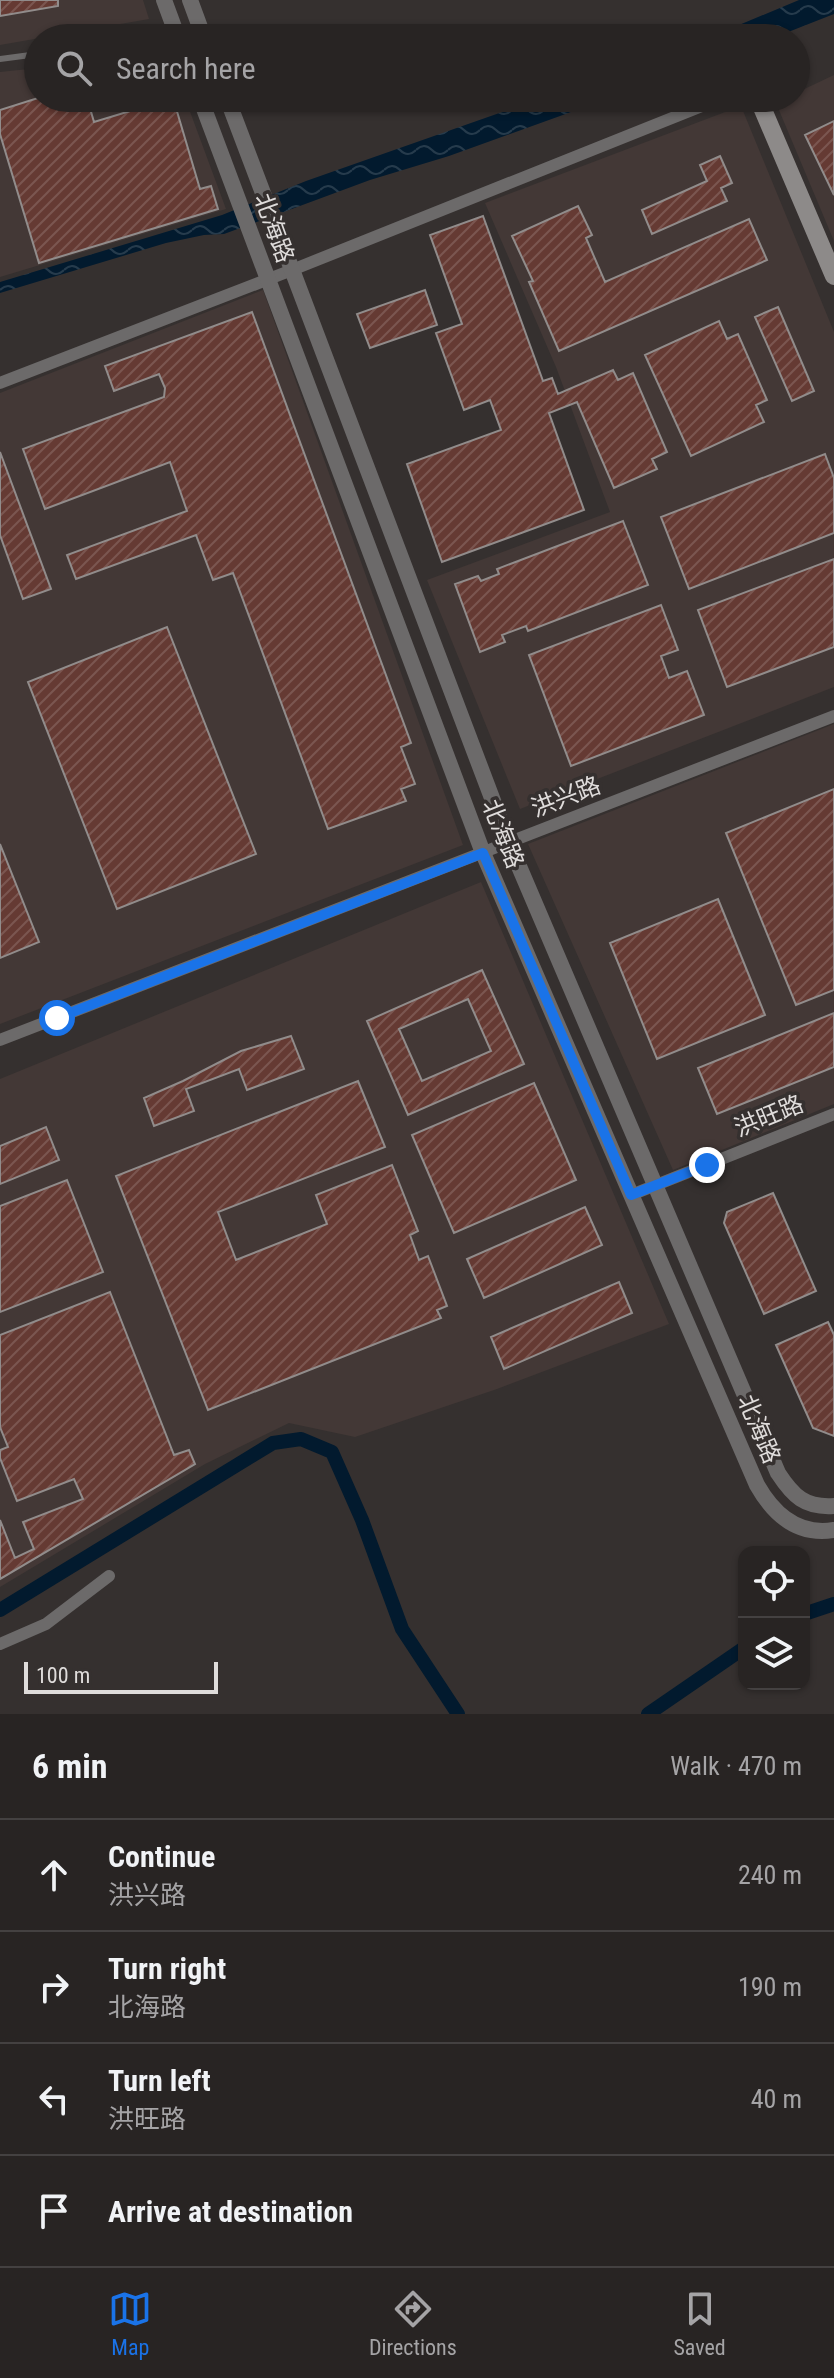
<!DOCTYPE html>
<html lang="en">
<head>
<meta charset="utf-8">
<style>
  :root { --surface:#282423; --page:#343030; --text:#f1f3f6; --muted:#a5a4a6; --line:#444141; --accent:#1a73e8 }
  body { margin:0; font-family:"Roboto Condensed","Noto Sans SC",sans-serif; background:var(--page); color:var(--text) }
  .controls { position:absolute; right:24px; bottom:24px; display:grid; overflow:hidden; border-radius:16px; box-shadow:0 2px 6px #0004 }
  .controls button { width:72px; height:72px; display:grid; place-items:center; padding:0; border:0; border-bottom:2px solid var(--line); background:var(--surface); color:var(--text); font:40px sans-serif }
  .scale { position:absolute; left:24px; bottom:20px; width:194px; box-sizing:border-box; padding-left:8px; border:4px solid #dfdcdb; border-top:0; font-size:22px; line-height:28px; white-space:nowrap; color:#dfdcdb; -webkit-text-stroke:6px #35302f; paint-order:stroke }
  .stop { position:absolute; width:24px; height:24px; margin:-18px; border:6px solid #1a73e8; border-radius:50%; background:#fff }
  .stop.end { background:#1a73e8; border-color:#fff; box-shadow:0 2px 8px #0008 }
  .list { margin:0; padding:0; list-style:none }
  h2 { display:flex; justify-content:space-between; align-items:center; height:104px; margin:0; padding:0 32px; font-size:34px }
  h2 small { font-size:26px; font-weight:400; color:var(--muted) }
  .list li { display:grid; grid-template-columns:52px 1fr auto; gap:24px; align-items:center; box-sizing:border-box; height:112px; padding:0 32px; border-top:2px solid var(--line) }
  .list b { display:block; font-size:30px; white-space:nowrap }
  .list p { margin:0; font-size:26px; white-space:nowrap; color:var(--muted) }
  .list em { font-size:26px; font-style:normal; color:var(--muted) }
  .icon { flex:none; width:44px; height:44px; fill:none; stroke:currentColor; stroke-width:2; stroke-linecap:round; stroke-linejoin:round }
  .map { position:relative; flex:none; width:834px; height:1714px; overflow:hidden }
  .search { position:absolute; background:var(--surface); box-shadow:0 2px 6px #0004; left:24px; right:24px; top:24px; height:88px; display:flex; align-items:center; gap:20px; box-sizing:border-box; padding:0 28px; border-radius:44px; color:var(--muted); font-size:30px }
  .sheet { height:552px; background:var(--surface) }
  nav { display:flex; justify-content:space-around; align-items:center; box-sizing:border-box; height:112px; border-top:2px solid var(--line); background:var(--surface); font-size:22px; color:var(--muted) }
  nav a { display:grid; justify-items:center; gap:4px }
  nav .on { color:var(--accent) }
  .map>svg:first-child { display:block }
  .built { fill:#433836 }
  .water { fill:url(#water-waves) }
  .lines { fill:none; stroke-linecap:round; stroke-linejoin:round }
  .canal { stroke:#021a2e; stroke-width:14 }
  .building { fill:url(#building-hatch); stroke:#918c8b; stroke-width:2; fill-rule:evenodd }
  .service { stroke:#6c6a6a; stroke-width:6 }
  .minor { stroke:#6c6a6a; stroke-width:12 }
  .tertiary { stroke:#6c6a6a; stroke-width:16 }
  .secondary { stroke:#8d8a89; stroke-width:18 }
  .route { stroke:#1a73e8; stroke-width:10 }
  .labels { text-anchor:middle; dominant-baseline:central; stroke-width:7; stroke-linejoin:round; paint-order:stroke }
  .street-label { font-size:24px; fill:#dfdcdb; stroke:#35302f }
</style>
</head>
<body>
<div class="map">
<svg width="834" height="1714" viewBox="0 0 834 1714">
  <defs>
    <pattern id="water-waves" width="16" height="10" patternUnits="userSpaceOnUse" patternTransform="scale(2)"><rect width="16" height="10" fill="#021a2e"/><path d="M0 5q4-4 8 0t8 0" fill="none" stroke="#263b4c"/></pattern>
    <pattern id="building-hatch" width="6" height="6" patternUnits="userSpaceOnUse" patternTransform="scale(2)"><rect width="6" height="6" fill="#653a33"/><path d="M-1 1l2-2M0 6l6-6M5 7l2-2" fill="none" stroke="#7b5650"/></pattern>
  </defs>
  <rect width="100%" height="100%" fill="#35302f"/>
  <path class="built" d="M0,0H143L149,19L0,45Z
    M38,68V98H185L226,209L0,277V72Z
    M834,75V241L776,103L785,98H796V93Z
    M741,106L834,332V687L520,809L427,580L610,512L556,367L485,203Z
    M263,290L463,845L0,1024V393Z
    M834,724V1104L673,1170L528,844Z
    M481,882L669,1324L497,1389L355,1437L289,1423L205,1464L0,1587V1079Z"/>
  <path class="water" d="M799,0H834V14L773,38H708Z
    M542,98H610L449,156L370,180L224,234L204,235L166,243L0,293V282L222,215L306,181Z"/>
  <g class="lines">
    <path class="canal" d="M0,1610L273,1443L301,1439L332,1452L362,1520L402,1629L458,1714
      M804,1614L834,1604
      M648,1714L744,1648"/>
  </g>
  <path class="building" d="M0,0H58V6L0,16Z
    M38,98H87L94,122L173,98L200,189L211,186L218,209L39,263L0,134V110Z
    M834,121V195L805,135Z
    M720,156L732,183L721,188L727,201L652,234L642,210L707,181L700,165Z
    M578,206L592,235L586,238L605,282L749,219L767,260L559,351L529,282L533,281L512,236Z
    M483,216L543,381L552,378L558,394L613,370L618,380L633,373L667,452L652,459L657,469L614,488L577,402L549,413L584,510L442,562L407,464L501,430L490,400L464,410L436,333L462,324L430,235Z
    M425,290L437,325L370,348L357,314Z
    M778,307L814,391L792,401L755,317Z
    M252,312L411,743L401,747L415,784L401,789L406,801L328,829L233,573L213,580L196,535L76,579L67,555L187,511L170,462L45,509L23,449L164,397L165,388L159,374L114,391L105,366Z
    M719,321L727,339L738,334L767,400L756,405L764,422L691,456L645,355Z
    M0,452L51,589L23,599L0,535Z
    M825,454L834,478V533L689,589L661,517Z
    M623,521L648,585L528,631L526,626L502,635L505,642L480,652L455,584L478,576L481,581L499,574L497,569Z
    M834,559V647L727,687L698,610Z
    M661,605L678,650L661,656L669,678L687,671L704,715L571,766L529,655Z
    M167,627L256,854L117,909L28,682Z
    M834,789V990L796,1005L726,833Z
    M0,844L39,942L0,958Z
    M718,899L765,1015L657,1059L610,943Z
    M482,970L524,1064L408,1115L367,1021ZM468,999L491,1051L422,1081L399,1029Z
    M834,1013V1067L717,1114L698,1068Z
    M291,1036L304,1069L247,1090L239,1069L186,1089L194,1111L154,1126L144,1098L183,1081L241,1051Z
    M358,1081L385,1147L218,1212L236,1260L327,1224L316,1195L392,1165L418,1231L410,1235L419,1260L428,1256L447,1306L437,1310L441,1318L208,1410L116,1176Z
    M534,1083L576,1180L454,1233L412,1135Z
    M46,1127L59,1160L0,1184V1146Z
    M67,1180L103,1272L0,1312V1206Z
    M773,1193L816,1291L764,1314L724,1223L727,1212Z
    M585,1207L602,1245L484,1298L467,1259Z
    M619,1282L632,1313L504,1369L491,1337Z
    M110,1292L174,1455L189,1450L195,1464L0,1579V1520L15,1558L34,1549L23,1522L83,1499L74,1479L17,1501L0,1458V1450L8,1447L0,1427V1335Z
    M828,1322L834,1335V1436L813,1428L776,1345Z"/>
  <g class="lines">
    <path class="service" d="M0,59L38,54"/>
    <path class="minor" d="M0,383L292,270L722,98
      M0,1040L834,716
      M631,1195L834,1114
      M0,1644L46,1624L109,1576"/>
    <path class="tertiary" d="M164,0L178,38
      M190,0L204,38
      M200,98L483,853L757,1485C774,1515 798,1536 834,1530
      M227,98L509,843L778,1473C793,1496 805,1508 834,1506"/>
    <path class="secondary" d="M758,98L834,276"/>
  </g>
  <g class="lines">
    <path class="route" d="M57,1018L483,853L631,1195L707,1165"/>
  </g>
  <g class="labels">
    <g class="street-label">
      <text transform="translate(274 228) rotate(70)">北海路</text>
      <text transform="translate(566 797) rotate(-21)">洪兴路</text>
      <text transform="translate(503 834) rotate(68)">北海路</text>
      <text transform="translate(769 1116) rotate(-22)">洪旺路</text>
      <text transform="translate(759 1429) rotate(67)">北海路</text>
    </g>
  </g>
</svg>
<div class="controls">
<button><svg class="icon" aria-label="locate" viewBox="0 0 24 24"><circle cx="12" cy="12" r="6"/><path d="M12 2v4M12 18v4M2 12h4M18 12h4"/></svg></button>
<button><svg class="icon" aria-label="layers" viewBox="0 0 24 24"><path d="M12 4l9 5-9 5-9-5zM3 14l9 5 9-5"/></svg></button>
</div>
<div class="scale">100 m</div>
<div class="stop" style="left:57px;top:1018px"></div>
<div class="stop end" style="left:707px;top:1165px"></div>
<div class="search"><svg class="icon" aria-label="search" viewBox="0 0 24 24"><circle cx="10" cy="10" r="6"/><path d="M15 15l6 6"/></svg>Search here</div>
</div>
<section class="sheet">
<h2>6 min<small>Walk · 470 m</small></h2>
<ul class="list">
<li><svg class="icon" aria-label="ahead" viewBox="0 0 24 24"><path d="M12 20V5M6 11l6-6 6 6"/></svg><div><b>Continue</b><p>洪兴路</p></div><em>240 m</em></li>
<li><svg class="icon" aria-label="right" viewBox="0 0 24 24"><path d="M7 20v-9h11M14 6l5 5-5 5"/></svg><div><b>Turn right</b><p>北海路</p></div><em>190 m</em></li>
<li><svg class="icon" aria-label="left" viewBox="0 0 24 24"><path d="M17 20v-9H6M10 6l-5 5 5 5"/></svg><div><b>Turn left</b><p>洪旺路</p></div><em>40 m</em></li>
<li><svg class="icon" aria-label="arrive" viewBox="0 0 24 24"><path d="M6 21V4h12l-3 4 3 4H6"/></svg><div><b>Arrive at destination</b></div></li>
</ul>
</section>
<nav>
<a class="on"><svg class="icon" aria-label="map" viewBox="0 0 24 24"><path d="M3 6l6-2 6 2 6-2v14l-6 2-6-2-6 2zM9 4v14M15 6v14"/></svg>Map</a>
<a><svg class="icon" aria-label="directions" viewBox="0 0 24 24"><path d="M12 3l9 9-9 9-9-9zM9 14v-3h6M13 9l2 2-2 2"/></svg>Directions</a>
<a><svg class="icon" aria-label="saved" viewBox="0 0 24 24"><path d="M7 4h10v16l-5-4-5 4z"/></svg>Saved</a>
</nav>
</body>
</html>
